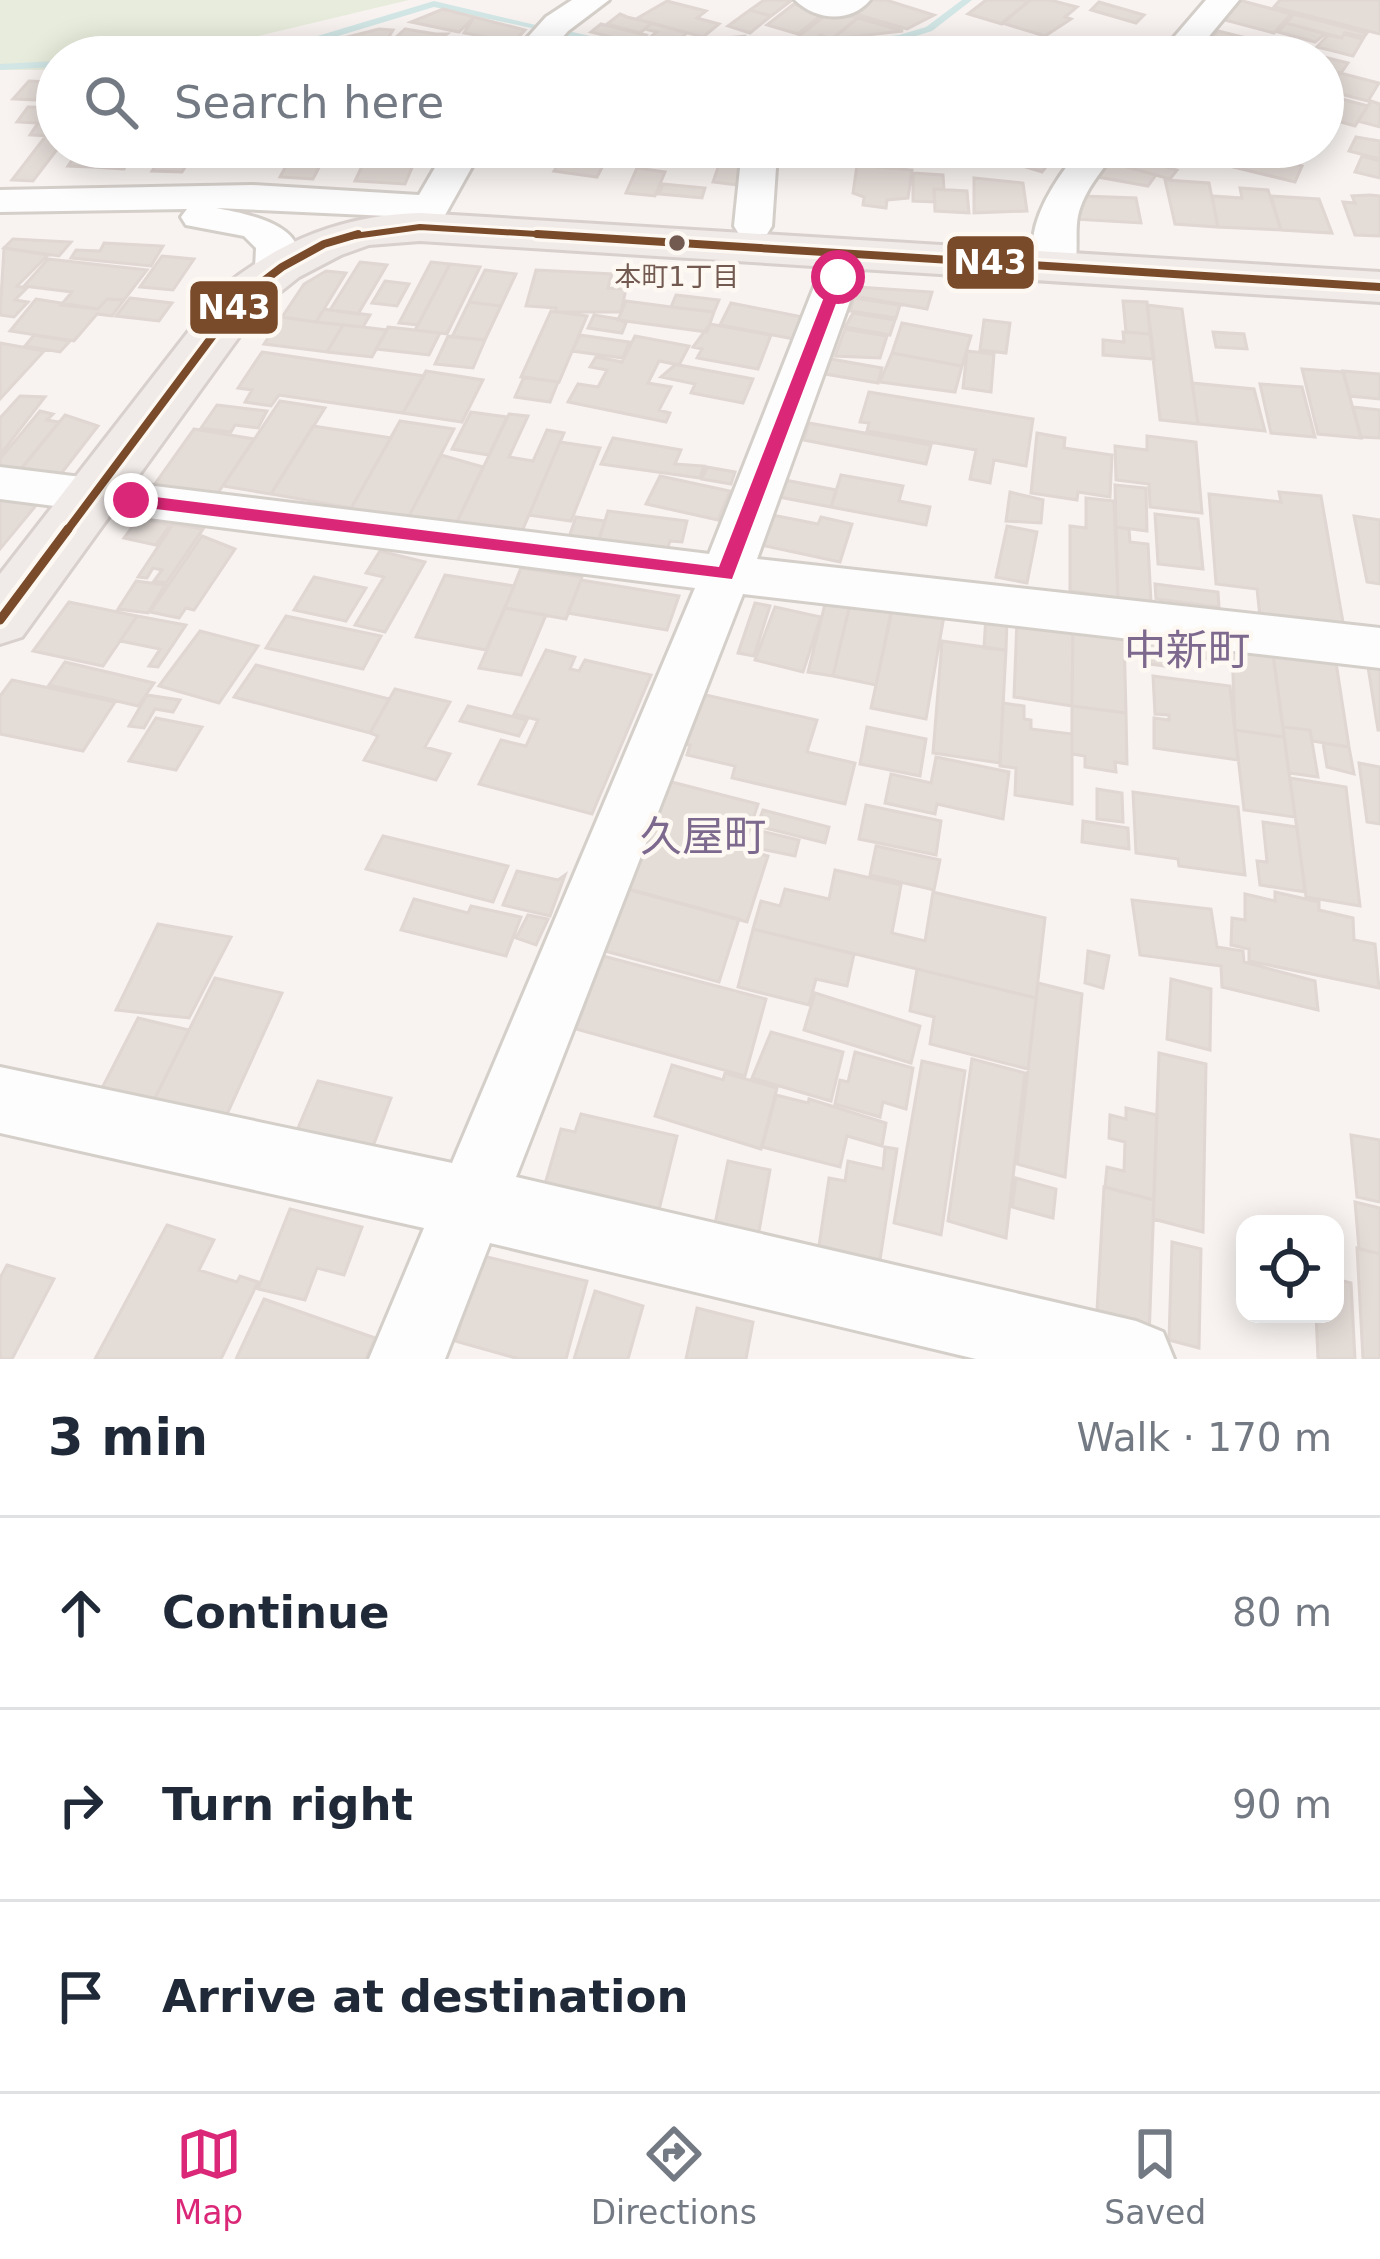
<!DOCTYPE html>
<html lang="en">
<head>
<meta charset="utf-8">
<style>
  :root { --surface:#fff; --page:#f2f2f3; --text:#1f2937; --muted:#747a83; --line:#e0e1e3; --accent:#db2777 }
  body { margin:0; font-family:"DejaVu Sans","Noto Sans JP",sans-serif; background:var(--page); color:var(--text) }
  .controls { position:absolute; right:36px; bottom:36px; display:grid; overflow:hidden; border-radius:24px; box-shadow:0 6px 30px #0003 }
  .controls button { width:108px; height:108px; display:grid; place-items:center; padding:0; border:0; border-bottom:3px solid var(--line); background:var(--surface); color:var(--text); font:60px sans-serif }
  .stop { position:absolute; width:36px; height:36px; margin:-27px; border:9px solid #db2777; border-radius:50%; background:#fff }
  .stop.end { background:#db2777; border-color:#fff; box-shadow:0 3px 12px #0008 }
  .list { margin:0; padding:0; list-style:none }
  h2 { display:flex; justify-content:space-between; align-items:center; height:156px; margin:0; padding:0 48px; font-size:51px }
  h2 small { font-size:39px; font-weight:400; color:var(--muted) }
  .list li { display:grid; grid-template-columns:78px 1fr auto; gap:36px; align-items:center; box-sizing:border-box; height:192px; padding:0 48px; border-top:3px solid var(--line) }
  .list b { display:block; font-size:45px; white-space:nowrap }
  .list em { font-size:39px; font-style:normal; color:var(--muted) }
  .icon { flex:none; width:66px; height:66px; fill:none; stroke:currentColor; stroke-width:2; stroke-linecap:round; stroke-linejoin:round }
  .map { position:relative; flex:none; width:1380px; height:1359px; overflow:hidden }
  .search { position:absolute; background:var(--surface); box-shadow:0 6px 30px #0003; left:36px; right:36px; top:36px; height:132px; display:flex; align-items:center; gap:30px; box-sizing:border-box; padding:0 42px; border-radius:66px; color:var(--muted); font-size:45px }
  .sheet { height:732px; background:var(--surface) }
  nav { display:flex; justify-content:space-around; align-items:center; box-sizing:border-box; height:168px; border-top:3px solid var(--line); background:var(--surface); font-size:33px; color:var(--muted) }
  nav a { display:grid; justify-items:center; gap:6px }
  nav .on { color:var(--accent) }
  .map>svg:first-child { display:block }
  .green { fill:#e7ecdc }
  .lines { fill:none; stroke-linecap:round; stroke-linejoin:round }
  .stream { fill:#d2e6e6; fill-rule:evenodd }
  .building { fill:#e4dcd7; stroke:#e0d6d2; stroke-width:3 }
  .minor-casing { stroke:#d5cfca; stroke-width:6 }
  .highway-casing { stroke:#d8d0cd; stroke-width:6 }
  .minor { fill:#fefdfd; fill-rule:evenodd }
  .highway { fill:#f0eae8; fill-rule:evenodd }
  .bus-1-far2-casing { stroke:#fdf8f2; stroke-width:12 }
  .bus-1-far1-casing { stroke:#fdf8f2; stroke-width:15 }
  .bus-1-casing { stroke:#fdf8f2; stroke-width:18 }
  .bus-1-far2 { stroke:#7a4b2a; stroke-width:6 }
  .bus-1-far1 { stroke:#7a4b2a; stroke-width:8 }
  .bus-1 { stroke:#7a4b2a; stroke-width:9 }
  .route { fill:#db2777 }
  .bus-dot { fill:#735a51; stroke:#fdf8f2; stroke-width:4.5 }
  .labels { text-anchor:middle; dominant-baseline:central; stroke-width:9; stroke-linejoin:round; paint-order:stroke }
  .far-bus-label { font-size:27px; fill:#735a51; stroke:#fdf8f2 }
  .quarter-label { font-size:42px; fill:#7e698e; stroke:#fdf8f2 }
  .line-badge { stroke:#fdf8f2; stroke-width:4.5 }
  .badge-label { font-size:33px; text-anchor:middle; font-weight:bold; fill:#fff }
</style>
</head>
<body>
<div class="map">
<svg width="1380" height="1359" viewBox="0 0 1380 1359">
  <rect width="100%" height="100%" fill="#f8f3f0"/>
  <path class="green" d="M0,0H409L170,57H57V70H0Z"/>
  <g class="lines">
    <path class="stream" d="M962,0H972L932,31L900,41L756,57H726L731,54L899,35L926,27Z
      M434,1L540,26L536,29L434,7L272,56L186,57L191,54L271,50Z
      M568,31L670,54L675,57H658L565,36V32Z
      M57,61V67L0,70V64Z"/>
  </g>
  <path class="building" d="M764,0H792L771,16L750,10Z
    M866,0H886L934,15L907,29L848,12Z
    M986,0H1030L1002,24L968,14Z
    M1030,0H1050L1077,7L1065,17L1071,19L1045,36L1002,23Z
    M1239,0L1291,14L1274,33L1221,19Z
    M1280,0H1380V34L1274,7Z
    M667,1L706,11L697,18L719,24L703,37L636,19Z
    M1099,2L1144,15L1136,23L1091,10Z
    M794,4L824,13L798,34L767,25Z
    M443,9L474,17L459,32L411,22Z
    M750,10L771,16L750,33L728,26Z
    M831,11L858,18L832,39L820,35L811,43H790Z
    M620,14L627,17L652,23L640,33L607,24Z
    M1294,14L1367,33L1364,37L1345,33L1342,38L1286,23Z
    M474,17L525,30L514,42L464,33Z
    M858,18L903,31L832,39Z
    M652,23L687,33L667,49L644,42L657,32L645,29Z
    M1286,23L1315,31L1325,34L1315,42L1278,32Z
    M601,24L646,35L637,43L591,32Z
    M379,29L393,30L377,56L331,52L347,37Z
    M405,29L436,34H447L415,57L381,51Z
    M1218,31L1348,63L1341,73L1323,69V57H1275L1210,40Z
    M1344,34L1363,39L1353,56L1317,47L1328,35L1342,38Z
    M745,36L750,44L744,45L746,49L703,54L697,41Z
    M943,40L985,49L979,57H929Z
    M1210,40L1270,56L1200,54Z
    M563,41L634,57H551Z
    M1340,73L1379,83L1368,101L1329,91Z
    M29,81L51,82L35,100L13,99Z
    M1334,97L1368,106L1355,126L1323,117Z
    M1371,101L1380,104V127L1358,121Z
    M28,107L57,108V125L49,136L30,135L38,123L17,122Z
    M45,137L57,138L59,147L33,181L12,180Z
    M1356,137L1380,141V159L1349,151Z
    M81,147H105L91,167L68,166Z
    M105,147H138L124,169L91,167Z
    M168,147H198L182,172L152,171Z
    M317,147H350L343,161L315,159L321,147Z
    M371,147L420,149L405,184L355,181Z
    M606,147H646L637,164L610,161L603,152Z
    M961,147L1039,148L1062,147L1042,172Z
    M1228,147L1302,166L1295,182L1217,163Z
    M1268,147H1307L1300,162L1265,153Z
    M304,149L320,150L315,159L323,160L313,179L280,177L291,157H300Z
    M568,149L603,153L601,157L607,158L597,177L554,171Z
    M1118,154L1177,170L1170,179L1112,163Z
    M722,156L747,158L739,185L713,182Z
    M1362,156L1380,161V178L1355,172Z
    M1109,162L1112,163L1156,175L1148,186L1097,177Z
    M857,165L912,170L908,198L887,200L886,208L863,205L864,197L853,193Z
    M637,168L665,172L655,196L626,193Z
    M913,173L943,175L944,190L934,189L935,202L913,201Z
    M974,178L1023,183L1027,211L974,213Z
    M1165,180L1209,183L1218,227L1175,224Z
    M663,184L705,188L702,198L659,194Z
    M1240,188L1268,190L1281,230L1218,227L1212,196L1242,198Z
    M934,189L967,191L969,213L935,211Z
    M1370,195L1380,196V236L1355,235L1343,202L1355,203L1352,196Z
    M1083,196L1136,198L1141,223L1072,219Z
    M1271,196L1319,199L1332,233L1281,230Z
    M13,239L71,242L59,256L4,248Z
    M104,243L163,246L151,266L71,258L76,250L100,251Z
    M4,248L48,255L17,286L27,288L15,300L28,302L14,317L0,315Z
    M162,256L194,259L173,290L140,287Z
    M48,259L147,270L124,300L107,299L98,309L61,305L72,292L24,286Z
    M360,262L387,265L358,314L330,310Z
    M431,262L450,264L418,325L399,323Z
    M450,264L480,267L447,334L415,330Z
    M485,270L516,274L501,306L469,302Z
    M536,270L612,274L608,288L626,289L621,312H555L556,308L526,306Z
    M326,271L346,273L316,322L282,317L304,284Z
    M385,281L409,284L397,306L372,303Z
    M858,287L932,292L927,309L854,296Z
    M676,295L719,300L714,312L671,307Z
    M130,298L172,303L159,321L116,316Z
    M854,298L900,305L896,318L850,311Z
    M36,299L98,309L107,299L124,300L112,316L97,314L74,341L10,331Z
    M626,301L671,307L714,312L707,332L618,320Z
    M1123,301L1147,302L1151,334L1126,332Z
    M469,302L501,306L485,340L452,337Z
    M731,303L803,317L794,339L720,325Z
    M1147,305L1182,309L1198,424L1160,420Z
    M324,309L330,310L370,315L363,327L316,322Z
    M551,311L587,316L559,382L521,377Z
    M853,313L895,320L890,335L845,327Z
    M594,315L618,319L626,323L622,333L588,328Z
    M282,317L316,322L343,325L327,352L264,344Z
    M984,320L1010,323L1006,353L980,350Z
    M902,323L971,336L962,366L892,353Z
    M710,324L771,335L758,369L697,358L702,349L693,347Z
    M343,325L363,327L387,330L372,357L327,352Z
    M388,327L415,330L440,333L429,355L376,349Z
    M845,329L887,336L880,358L835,356Z
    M1123,332L1151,334L1154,359L1103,355V340L1124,342Z
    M1213,332L1244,334L1247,349L1216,347Z
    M34,335L70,341L60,352L25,346Z
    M580,335L629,342L623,358L572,351Z
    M448,336L485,340L473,368L435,364Z
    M635,336L689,346L679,365L659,361L648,383L671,387L659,410L670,413L666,422L568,402L578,384L598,387L607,370L590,367L596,357L622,362Z
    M0,343L44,351L0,399Z
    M967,351L994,354L991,392L963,388Z
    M262,352L424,376L403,413L279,395L271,406L245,402L252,390L238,388Z
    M892,353L962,366L955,392L880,382Z
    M831,359L882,368L878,383L825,374Z
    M676,364L679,365L753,379L743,403L691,393L695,384L661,377Z
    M1302,369L1343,372L1361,438L1318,434Z
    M426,371L483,380L462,422L403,413Z
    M1343,371L1380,374V399L1350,396Z
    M524,377L558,382L550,402L515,397Z
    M1192,383L1254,389L1265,431L1198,424Z
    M1260,384L1302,387L1315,437L1271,433Z
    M869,392L1033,419L1026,466L994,460L990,483L970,479L976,450L867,431L869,423L860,422Z
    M20,396L45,397L0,455V418Z
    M280,401L325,408L271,494L223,486Z
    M217,405L267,411L258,428L235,425L231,432L201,428Z
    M1353,407L1380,410V438L1361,437Z
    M40,411L53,414L47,420L59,422L20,470L0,467V459Z
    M471,412L507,417L489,455L452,449Z
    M509,414L528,416L509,457L533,461L547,430L564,433L520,536L454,528Z
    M65,415L98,426L60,475L22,468Z
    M400,421L454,429L406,522L348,514Z
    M809,423L931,445L926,464L804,440Z
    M313,426L391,438L351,508L271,494Z
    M194,429L254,439L216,496L152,488Z
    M1037,433L1065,438L1064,448L1112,455L1110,497L1078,492L1077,500L1031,493Z
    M1147,436L1196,442L1202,513L1150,507L1149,484L1116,480L1115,446L1147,450Z
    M613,438L681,450L675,464L704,466L700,478L601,464Z
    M560,442L600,448L571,521L529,515Z
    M441,455L483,467L454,528L406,522Z
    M707,467L735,472L731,484L702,479Z
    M841,475L903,486L899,501L930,507L926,525L831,507Z
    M660,476L730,491L718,520L646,504Z
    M785,480L836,490L831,507L779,497Z
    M1115,485L1146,488L1147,531L1116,527Z
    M1010,492L1043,500L1041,523L1006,521Z
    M1279,492L1321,496L1344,628L1260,617L1257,589L1216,584L1209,494L1281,502Z
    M0,498L38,503L0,549Z
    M1086,498L1114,501L1118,598L1070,591V526L1086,528Z
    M608,511L687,521L682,542L670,541L665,556L597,546Z
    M767,514L818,524L821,517L852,524L840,562L756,544Z
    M1155,514L1198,519L1203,569L1158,564Z
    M1354,516L1380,520V584L1367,582Z
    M576,517L605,521L597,544L568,540Z
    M138,519L170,525L156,545L124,538Z
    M173,524L203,529L166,583L154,581L162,570L153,568L147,578L138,577Z
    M1007,526L1037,532L1027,583L996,577Z
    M1116,527L1129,529L1130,542L1148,544L1151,602L1118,598Z
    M202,536L235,549L194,610L186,608L179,618L150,612Z
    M380,551L425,562L385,632L355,625L384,577L366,573Z
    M521,568L582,577L566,619L505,608Z
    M445,575L514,586L486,650L416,637Z
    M314,577L366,588L346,621L294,610Z
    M581,580L679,596L667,630L568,613Z
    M136,581L165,585L148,613L118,609Z
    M1155,584L1218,592L1219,607L1156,599Z
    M827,596L851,600L833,676L808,672Z
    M69,602L137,616L103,666L33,651Z
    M755,603L770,606L754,656L738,653Z
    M850,604L891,612L876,685L833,676Z
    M893,606L944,616L926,719L871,708Z
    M775,607L821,617L803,672L755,660Z
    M505,608L546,615L521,675L479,668Z
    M986,615L1007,618L1006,650L984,648Z
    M137,616L186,625L158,667L149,666L160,649L120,641Z
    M286,616L381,636L363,669L266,648Z
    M1017,619L1073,627L1072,706L1014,697Z
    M1073,627L1124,633L1126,713L1072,706Z
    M200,631L258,646L219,703L159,686Z
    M1149,639L1170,642L1171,667L1149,664Z
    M942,641L1006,650L1000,763L933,753Z
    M1188,644L1230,651V662L1188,656Z
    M1232,649L1273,655L1284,737L1235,730Z
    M546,650L575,657L570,669L579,671L585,660L651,675L592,814L479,784L501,740L526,746L538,720L514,714Z
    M1273,653L1336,662L1349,747L1312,741L1310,730L1283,727Z
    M65,662L154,683L138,706L49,685Z
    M256,665L389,699L370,733L234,697Z
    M1368,667L1380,669V730H1378Z
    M1153,676L1230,686L1238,760L1154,748V718L1169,720V715L1155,714Z
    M12,680L115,702L83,751L0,734V696Z
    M395,689L450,702L425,747L450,754L436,780L364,760L378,736L370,733Z
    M701,694L817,720L807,752L855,763L845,804L732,778L735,766L687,755L690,745L683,744Z
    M147,695L180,700L173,712L155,709L144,728L129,726Z
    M1003,703L1024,706V719L1031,720V729L1072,734V804L1015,795L1016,768L1000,766Z
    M468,706L527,720L519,736L460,721Z
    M1072,706L1126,713L1127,764L1115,762L1116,772L1085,767V756L1072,754Z
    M156,718L202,727L176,770L129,761Z
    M867,727L926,739L920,776L860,764Z
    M1283,727L1310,730L1318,777L1289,773Z
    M1235,730L1284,737L1295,817L1244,810Z
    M1323,743L1349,747L1354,774L1327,767Z
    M936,757L1009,772L1003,819L937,804L935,814L885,803L891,774L931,783Z
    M1359,763L1380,767V824L1367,822Z
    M1290,778L1346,787L1360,906L1306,897Z
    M664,780L758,804L743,849L768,856L747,922L623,888Z
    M1097,789L1122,793L1123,822L1097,819Z
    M1133,792L1238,807L1245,875L1179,866L1178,859L1136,853Z
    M866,805L941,821L936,855L859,839Z
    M763,810L829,827L825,843L757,826Z
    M1083,821L1128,828L1129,849L1082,842Z
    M1263,822L1297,827L1305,892L1260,885L1257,861L1267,862Z
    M757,830L799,840L795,856L752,847Z
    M383,836L508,866L493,902L366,869Z
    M876,846L940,860L934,890L870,875Z
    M835,870L901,885L892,933L925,941L933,892L1045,918L1036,998L753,929L761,901L780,906L785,889L829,899Z
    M517,871L558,880L565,875L550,916L503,905Z
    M625,888L739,919L719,982L601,950Z
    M1275,892L1319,902V910L1353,918L1354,940L1375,944L1379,988L1249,961V949L1231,945L1232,918L1245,920V894L1275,901Z
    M414,899L468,913L471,906L521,917L506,956L401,930Z
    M1132,900L1211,909L1217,947L1243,951L1244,962L1315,981L1318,1010L1222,987L1221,966L1140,955Z
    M528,915L548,919L536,945L516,938Z
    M158,924L231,937L189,1018L116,1010Z
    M753,929L854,954L847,986L816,979L809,1005L738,987Z
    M1088,951L1109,956L1103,988L1085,983Z
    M603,956L766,999L745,1076L576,1029Z
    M917,969L1036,998L1028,1069L930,1044L934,1017L910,1011Z
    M215,978L282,993L223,1123L151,1106Z
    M1171,979L1211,989L1210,1050L1167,1039Z
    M1038,983L1082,994L1065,1177L1017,1164Z
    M815,993L920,1026L911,1063L804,1030Z
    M138,1018L189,1030L151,1106L99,1094Z
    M771,1032L843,1052L831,1101L752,1078Z
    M855,1052L913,1068L906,1109L883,1102L880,1117L835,1104L840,1080L848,1082Z
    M1159,1053L1206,1064L1203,1232L1153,1219Z
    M972,1059L1025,1073L1006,1238L948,1221Z
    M922,1061L965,1071L941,1235L894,1223Z
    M672,1065L723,1080L725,1073L777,1088L761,1149L655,1116Z
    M318,1081L391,1098L369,1157L293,1140Z
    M776,1095L808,1103L809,1099L886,1123L882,1146L847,1136L840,1167L762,1147Z
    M1126,1108L1157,1115L1154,1200L1105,1187L1107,1167L1124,1171L1125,1142L1109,1138L1110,1115L1126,1119Z
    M581,1114L677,1136L659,1210L545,1184L561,1129L575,1132Z
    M1351,1135L1380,1140V1202L1357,1197Z
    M885,1147L897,1149L878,1273L817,1259L829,1178L845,1181L848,1161L883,1169Z
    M728,1161L770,1170L756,1248L712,1238Z
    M1016,1178L1056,1189L1053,1218L1012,1207Z
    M1104,1187L1154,1200L1149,1339L1096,1328Z
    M1355,1202L1380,1208V1254L1359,1249Z
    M290,1209L362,1227L344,1275L317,1268L305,1300L258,1289Z
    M167,1225L214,1240L199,1270L237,1282L240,1276L258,1282L221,1359H95Z
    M1172,1242L1201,1249L1199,1348L1169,1340Z
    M1357,1248L1380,1254V1359H1363Z
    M483,1256L587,1281L566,1359H519L455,1341Z
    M7,1265L54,1279L12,1359H0V1278Z
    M1335,1279L1351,1283L1355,1359H1318L1316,1314H1335Z
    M595,1291L643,1306L628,1359H574Z
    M264,1299L375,1338L366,1359H236Z
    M697,1308L753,1322L746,1359H686Z"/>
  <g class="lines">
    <g class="minor-casing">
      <path id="minor" d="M572,0H609L568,31L545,57H510L546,17Z
        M795,0H870C851,23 816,21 795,0Z
        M1206,0H1239L1192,57H1157Z
        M447,147H483L445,215L431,218L216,208C247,214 324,227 289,278H261L255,269L256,248L244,236L186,225L181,217L187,209L0,212V190L252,185L419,195Z
        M1082,147H1119C1104,169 1084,189 1078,216C1074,236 1081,260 1070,276H1042C1014,236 1057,177 1082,147Z
        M758,157L771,160L776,168L772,226L767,234H739L734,226L740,168L745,160Z
        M847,242L861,246L867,254L757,559L1380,628V668L743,594L516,1177L1136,1321L1163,1332L1174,1359H976L490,1243L445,1359H369L424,1228L0,1133V1067L452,1163L695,588L0,499V467L709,554L827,254L833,246Z"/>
    </g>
    <g class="highway-casing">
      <path id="highway" d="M420,213L1380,272V302L420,241L369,245L341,255L299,277L259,309L22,637L0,644V574L223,287C282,240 344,215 420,213Z"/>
    </g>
    <use href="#minor" class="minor"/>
    <use href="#highway" class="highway"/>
    <g class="bus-1-far2-casing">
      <path id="bus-1-far2" d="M347,237L420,227L585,237"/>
    </g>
    <g class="bus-1-far1-casing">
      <path id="bus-1-far1" d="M537,234L1380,287
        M66,532L241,298L282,267L324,244L358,234"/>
    </g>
    <g class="bus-1-casing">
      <path id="bus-1" d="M0,620L68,529"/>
    </g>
    <use href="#bus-1-far2" class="bus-1-far2"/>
    <use href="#bus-1-far1" class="bus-1-far1"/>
    <use href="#bus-1" class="bus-1"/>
  </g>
  <path class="route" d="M833,274L846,277L732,579L131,506L122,500L131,494L719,567Z"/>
  <circle class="bus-dot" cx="677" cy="243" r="10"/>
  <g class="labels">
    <g class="far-bus-label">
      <text x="677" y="276">本町1丁目</text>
    </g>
    <g class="quarter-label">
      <text x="1187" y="650">中新町</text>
      <text x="703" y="836">久屋町</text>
    </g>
  </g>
  <g class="line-badge">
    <rect x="945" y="234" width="91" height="57" rx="12" fill="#7a4b2a"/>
    <rect x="188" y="279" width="92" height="57" rx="12" fill="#7a4b2a"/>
  </g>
  <g class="badge-label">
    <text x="990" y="274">N43</text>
    <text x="234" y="319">N43</text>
  </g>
</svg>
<div class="controls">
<button><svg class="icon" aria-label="locate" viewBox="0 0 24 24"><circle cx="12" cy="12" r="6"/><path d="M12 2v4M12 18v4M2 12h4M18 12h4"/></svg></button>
</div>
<div class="stop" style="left:838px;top:277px"></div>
<div class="stop end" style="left:131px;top:500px"></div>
<div class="search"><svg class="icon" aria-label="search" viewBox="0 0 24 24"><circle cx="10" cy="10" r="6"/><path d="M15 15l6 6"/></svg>Search here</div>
</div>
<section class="sheet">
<h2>3 min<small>Walk · 170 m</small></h2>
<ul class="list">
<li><svg class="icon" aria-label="ahead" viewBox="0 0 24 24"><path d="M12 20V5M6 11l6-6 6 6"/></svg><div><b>Continue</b></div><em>80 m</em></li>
<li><svg class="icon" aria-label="right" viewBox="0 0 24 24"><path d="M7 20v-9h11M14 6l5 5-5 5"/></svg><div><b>Turn right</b></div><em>90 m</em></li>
<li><svg class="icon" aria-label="arrive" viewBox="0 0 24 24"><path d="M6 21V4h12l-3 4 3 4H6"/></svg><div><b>Arrive at destination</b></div></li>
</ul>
</section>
<nav>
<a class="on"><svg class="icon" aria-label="map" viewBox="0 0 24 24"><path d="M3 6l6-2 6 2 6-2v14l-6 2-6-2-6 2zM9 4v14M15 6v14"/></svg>Map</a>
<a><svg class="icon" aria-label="directions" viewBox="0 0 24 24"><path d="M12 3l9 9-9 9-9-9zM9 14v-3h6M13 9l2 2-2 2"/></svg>Directions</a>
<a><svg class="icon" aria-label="saved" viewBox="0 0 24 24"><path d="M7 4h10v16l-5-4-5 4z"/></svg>Saved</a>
</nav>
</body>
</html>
